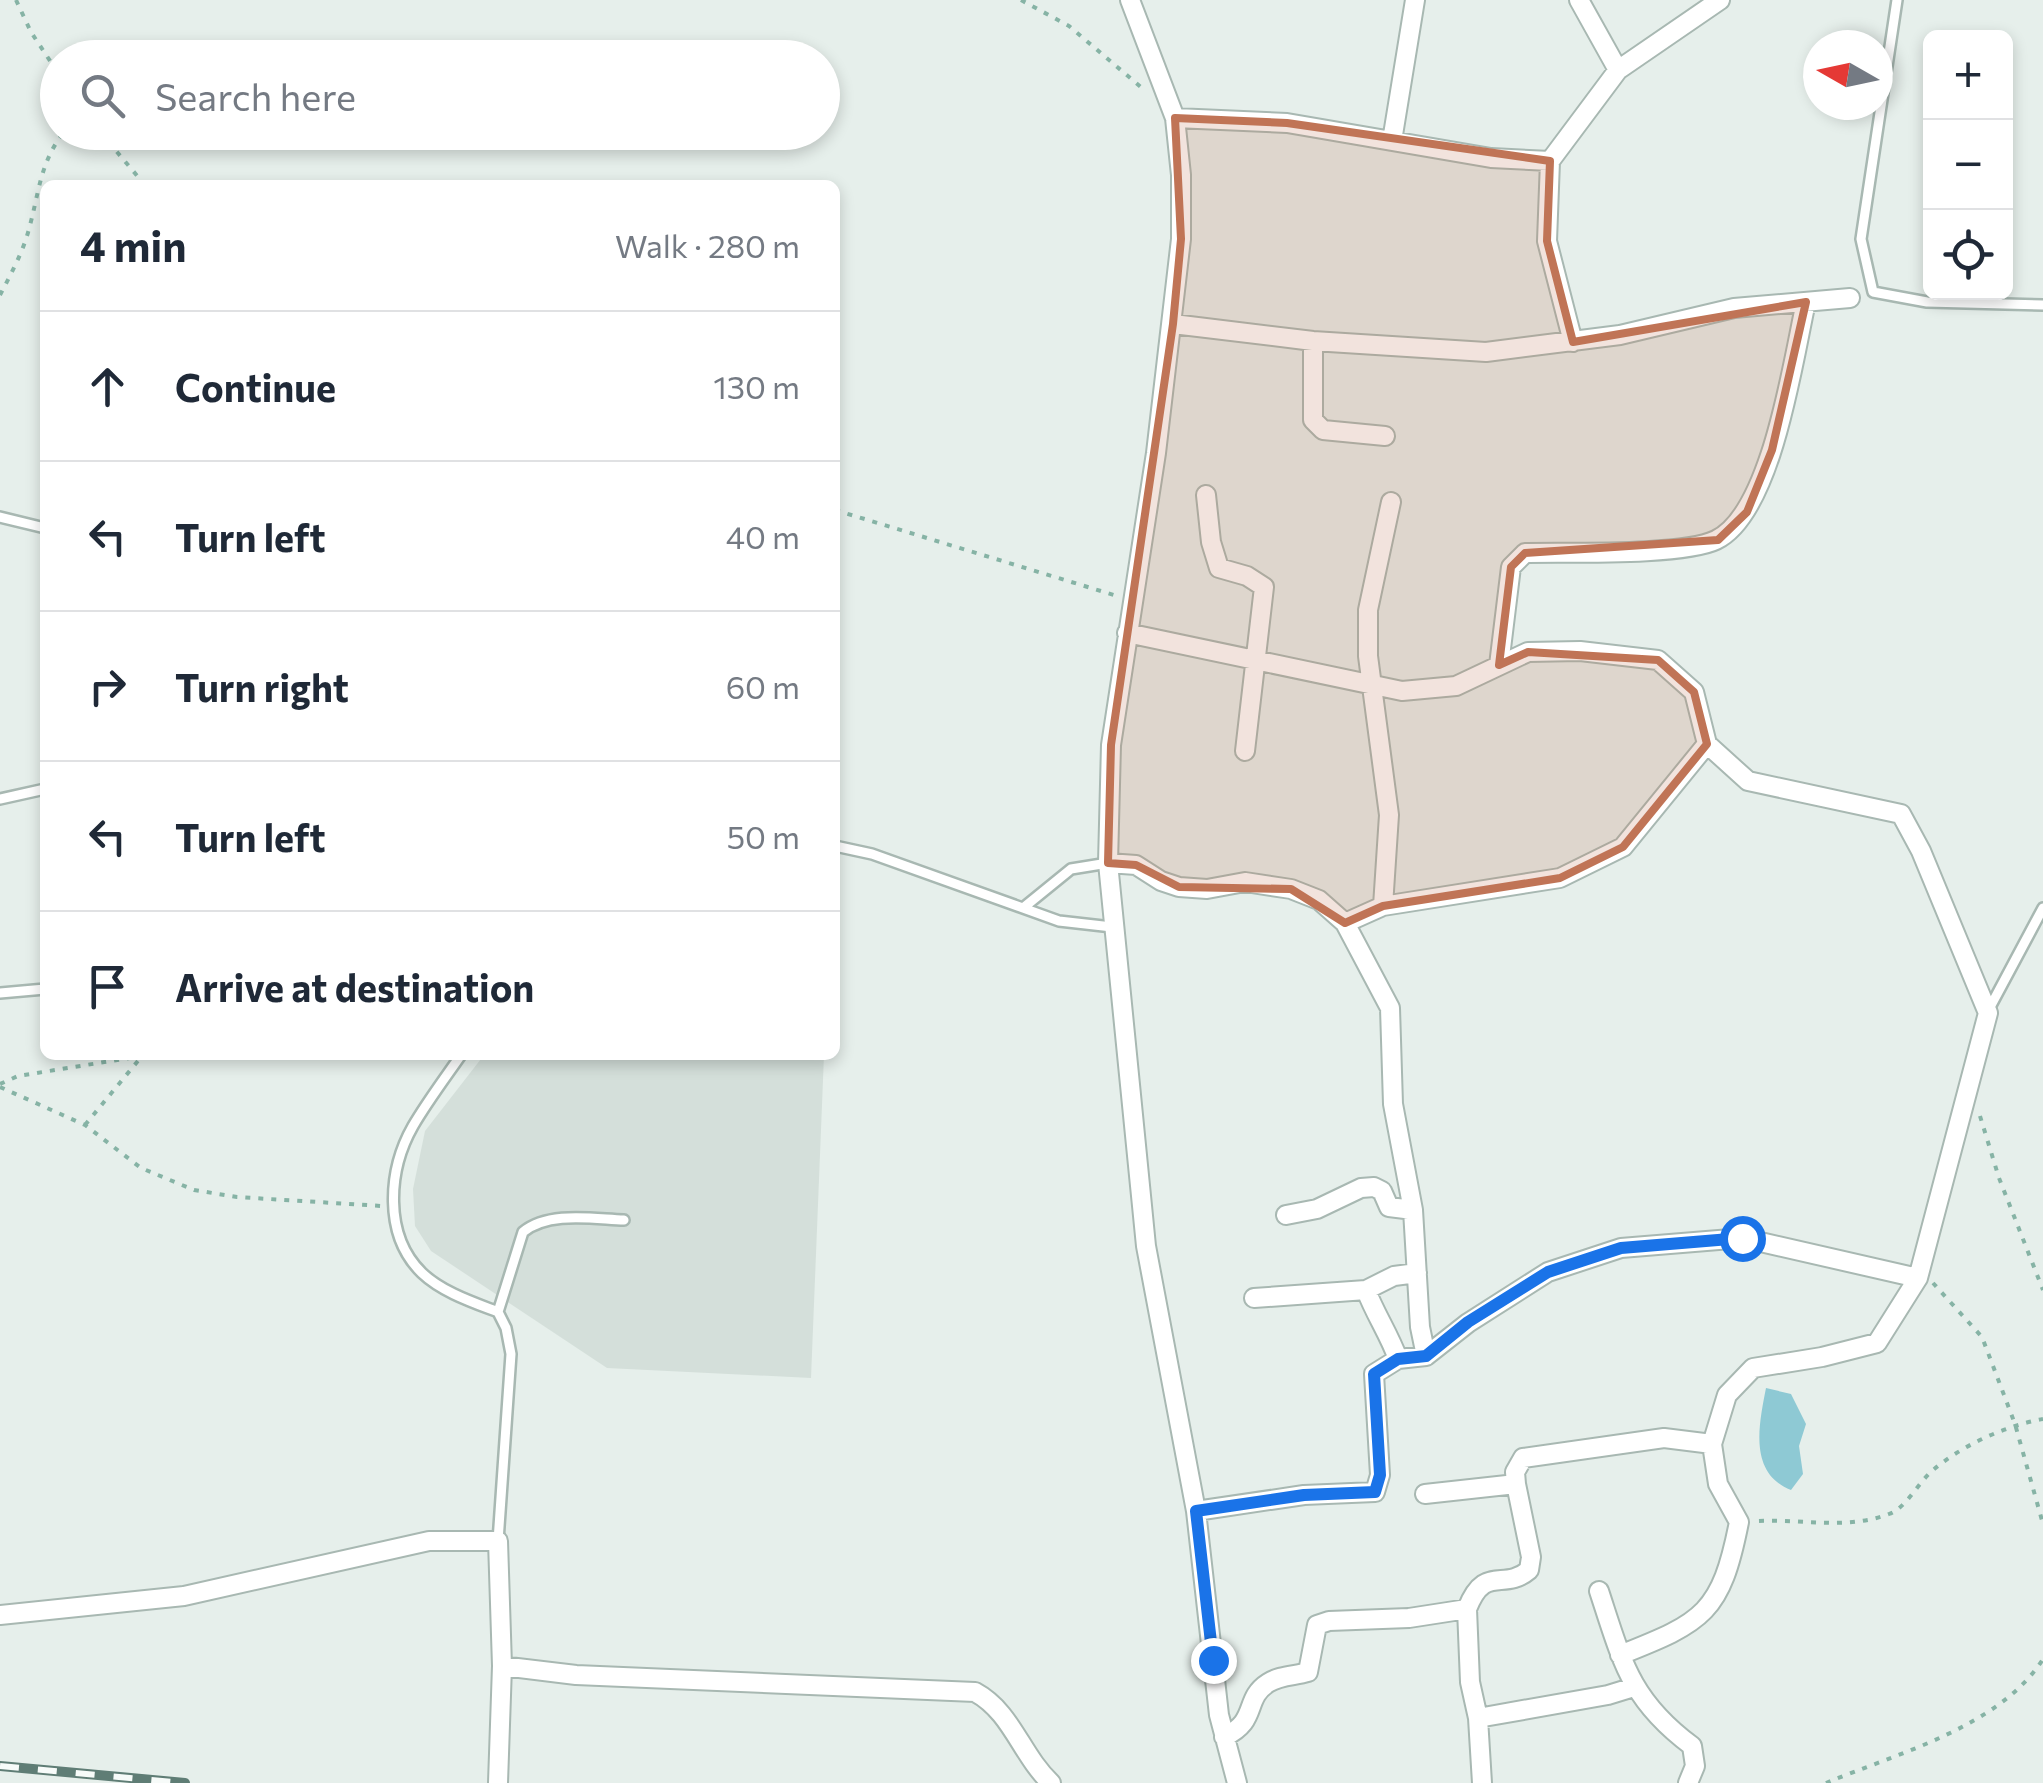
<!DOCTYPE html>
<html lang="en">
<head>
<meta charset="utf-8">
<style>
  :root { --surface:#fff; --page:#f6f6f7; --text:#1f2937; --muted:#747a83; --line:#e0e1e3 }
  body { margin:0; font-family:Commissioner,sans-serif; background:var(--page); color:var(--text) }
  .controls { position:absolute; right:30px; top:30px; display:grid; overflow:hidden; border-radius:15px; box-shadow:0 5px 15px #0003 }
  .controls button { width:90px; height:90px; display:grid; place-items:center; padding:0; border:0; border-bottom:2px solid var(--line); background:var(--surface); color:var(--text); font:50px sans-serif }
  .compass { position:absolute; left:1803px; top:30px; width:90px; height:90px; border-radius:50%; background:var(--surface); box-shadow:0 5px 15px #0003; rotate:279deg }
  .stop { position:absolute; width:30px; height:30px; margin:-22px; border:8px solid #1a73e8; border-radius:50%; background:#fff }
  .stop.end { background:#1a73e8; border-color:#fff; box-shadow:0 2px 10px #0008 }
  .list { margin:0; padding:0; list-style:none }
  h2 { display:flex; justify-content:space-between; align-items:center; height:130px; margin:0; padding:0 40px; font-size:42px }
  h2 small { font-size:32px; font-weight:400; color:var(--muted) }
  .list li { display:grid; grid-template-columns:65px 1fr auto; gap:30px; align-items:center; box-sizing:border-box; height:150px; padding:0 40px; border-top:2px solid var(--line) }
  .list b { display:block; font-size:38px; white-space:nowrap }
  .list em { font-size:32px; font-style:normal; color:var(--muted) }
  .icon { flex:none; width:55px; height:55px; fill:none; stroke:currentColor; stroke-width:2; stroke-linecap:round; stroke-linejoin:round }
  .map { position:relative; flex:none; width:2043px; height:1783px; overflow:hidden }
  .search { position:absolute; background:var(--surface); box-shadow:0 5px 15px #0003; left:40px; top:40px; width:800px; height:110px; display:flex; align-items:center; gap:25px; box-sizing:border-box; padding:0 35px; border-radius:55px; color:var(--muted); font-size:38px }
  .panel { position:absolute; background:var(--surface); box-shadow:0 5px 15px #0003; left:40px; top:180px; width:800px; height:880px; border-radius:15px }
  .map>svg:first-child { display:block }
  .built { fill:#d4dfda }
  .water { fill:#8ec9d4 }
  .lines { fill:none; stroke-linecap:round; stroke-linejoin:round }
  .service-casing { stroke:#a8b8b2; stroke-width:14 }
  .minor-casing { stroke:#a8b8b2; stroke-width:22 }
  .path { stroke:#86b3a5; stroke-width:4; stroke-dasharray:5 8; stroke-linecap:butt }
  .service { stroke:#fff; stroke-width:9 }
  .minor { stroke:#fff; stroke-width:18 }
  .rail-casing { stroke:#5f7d75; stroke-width:10 }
  .rail { stroke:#f7fbf9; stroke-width:6; stroke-dasharray:19; stroke-linecap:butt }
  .route { stroke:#1a73e8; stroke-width:12 }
  .marked { fill:#c07456; fill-opacity:0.2; stroke:#c07456; stroke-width:8; stroke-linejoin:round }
</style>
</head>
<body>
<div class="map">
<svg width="2043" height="1783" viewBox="0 0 2043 1783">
  <rect width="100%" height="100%" fill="#e6efeb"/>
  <path class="built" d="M484,1055H824L811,1378L607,1368L431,1251L415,1226L413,1189L425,1131Z"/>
  <path class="water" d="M1766,1388L1791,1394L1806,1424L1799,1446L1803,1474L1791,1490C1748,1473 1759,1424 1766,1388Z"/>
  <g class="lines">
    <g class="service-casing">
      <path id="service" d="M1897,0L1861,239L1873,292L1927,302L2043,305
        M0,517L45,528
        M0,799L45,789
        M835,846L872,854L1059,921L1112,927
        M1023,908L1071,869L1108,863
        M0,993L45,989
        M1988,1011L2043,908
        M461,1055C445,1078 427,1102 413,1126C388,1170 383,1235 422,1273C442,1292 472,1302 498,1312L506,1328L511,1354L498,1541
        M498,1312L523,1232C549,1211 593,1219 624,1220"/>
    </g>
    <g class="minor-casing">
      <path id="minor" d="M1130,0L1175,118L1181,175V239L1156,453L1111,745L1108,863L1146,1246L1196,1511L1219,1715L1237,1783
        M1579,0L1618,70
        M1175,118L1287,123L1491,158L1550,161
        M1392,141L1415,0
        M1173,324L1313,341L1486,352L1620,335L1734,308L1850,298
        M1313,341V420L1323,430L1385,436
        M1573,342L1547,241L1550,161L1618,70L1720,0
        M1206,495L1211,542L1219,568L1247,576L1264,587L1245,751
        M1127,633L1402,691L1456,686L1528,652L1580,651L1658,660L1694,692L1707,744L1748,781L1901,814L1921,851L1988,1013L1918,1278
        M1499,665L1511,567L1525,553C1567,552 1683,556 1716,540C1772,513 1793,360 1806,302
        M1108,863L1136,865L1161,881L1179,887L1207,889L1245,882L1291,889L1319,900L1345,923L1390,1008L1393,1104L1413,1210L1420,1327L1426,1356
        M1383,906L1389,815L1368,656V610L1391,502
        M1345,923L1383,906L1560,878L1623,847L1707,744
        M1286,1215L1317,1209L1361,1188L1374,1187L1382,1191L1389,1207L1413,1210
        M1366,1290C1375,1314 1389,1334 1398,1359
        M1254,1298L1366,1290L1394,1276L1417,1273
        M1425,1494L1516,1484
        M1196,1511L1304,1495L1375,1492L1380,1475L1374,1374L1398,1359L1426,1356L1468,1323L1548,1272L1621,1248L1743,1238L1918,1278L1877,1343L1822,1357L1753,1368L1727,1395L1712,1444L1718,1484L1739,1522C1721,1613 1704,1622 1620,1655
        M1599,1591C1622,1661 1630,1700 1692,1746L1695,1766L1688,1783
        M1467,1609L1470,1682L1478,1718L1482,1783
        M0,1615L184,1596L429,1541H498L502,1666L576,1675L975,1692C1012,1712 1021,1755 1051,1783
        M1478,1718L1608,1695L1634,1687
        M1224,1737C1259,1721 1243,1699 1268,1683C1280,1675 1295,1676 1308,1672L1317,1625L1329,1621L1409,1618L1467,1609C1485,1563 1503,1592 1529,1570L1531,1557L1516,1484L1515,1472L1523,1458L1664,1438L1712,1444
        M498,1783L502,1666"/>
    </g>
    <path class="path" d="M16,0L31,32L58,73
      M1021,0L1069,26L1142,88
      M100,132L145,185
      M0,295C11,274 23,252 29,229C39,193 40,162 64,132
      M835,510L1114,595
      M0,1084L18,1076L142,1056
      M0,1087L85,1125L141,1168L194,1190L237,1197L382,1206
      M1980,1116L1999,1178L2043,1290
      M85,1125L142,1056
      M1933,1283L1982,1337L2015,1424L2043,1524
      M1759,1521C1803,1519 1847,1530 1889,1514C1906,1508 1918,1483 1932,1471C1962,1445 2005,1426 2043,1419
      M1826,1783C1898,1753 2000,1727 2043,1659"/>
    <use href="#service" class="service"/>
    <use href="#minor" class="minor"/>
    <g class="rail-casing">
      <path id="rail" d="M0,1766L185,1783"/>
    </g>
    <use href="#rail" class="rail"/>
  </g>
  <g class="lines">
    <path class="route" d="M1213,1660L1196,1511L1304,1495L1375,1492L1380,1475L1374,1374L1398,1359L1426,1356L1468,1322L1548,1272L1621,1248L1742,1238"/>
  </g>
  <path class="marked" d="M1175,118L1287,123L1550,161L1547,241L1573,342L1806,302L1772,450L1747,512L1718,540L1525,553L1511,567L1499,665L1528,652L1658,660L1694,692L1707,744L1623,847L1560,878L1383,906L1345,923L1291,889L1179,887L1136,865L1108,863L1111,745L1173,324L1181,239Z"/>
</svg>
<div class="controls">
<button>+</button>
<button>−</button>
<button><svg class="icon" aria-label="locate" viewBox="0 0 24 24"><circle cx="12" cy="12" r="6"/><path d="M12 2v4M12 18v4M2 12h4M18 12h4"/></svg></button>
</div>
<svg class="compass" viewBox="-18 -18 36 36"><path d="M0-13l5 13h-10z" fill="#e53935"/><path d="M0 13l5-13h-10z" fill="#747a83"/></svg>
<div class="stop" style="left:1742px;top:1238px"></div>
<div class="stop end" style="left:1213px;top:1660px"></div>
<div class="search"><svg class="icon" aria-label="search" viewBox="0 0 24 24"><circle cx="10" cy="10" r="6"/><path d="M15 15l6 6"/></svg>Search here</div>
<section class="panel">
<h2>4 min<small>Walk · 280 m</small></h2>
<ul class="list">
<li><svg class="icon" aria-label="ahead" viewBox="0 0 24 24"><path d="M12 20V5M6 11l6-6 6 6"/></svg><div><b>Continue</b></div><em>130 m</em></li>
<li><svg class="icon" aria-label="left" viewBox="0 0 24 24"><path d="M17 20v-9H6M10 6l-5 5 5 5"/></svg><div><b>Turn left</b></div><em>40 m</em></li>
<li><svg class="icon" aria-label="right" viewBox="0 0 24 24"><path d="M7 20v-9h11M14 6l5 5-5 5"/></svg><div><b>Turn right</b></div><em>60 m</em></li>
<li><svg class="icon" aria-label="left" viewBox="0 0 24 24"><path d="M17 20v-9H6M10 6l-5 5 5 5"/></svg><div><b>Turn left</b></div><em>50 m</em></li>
<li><svg class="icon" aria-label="arrive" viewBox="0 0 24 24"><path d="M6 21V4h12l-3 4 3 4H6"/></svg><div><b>Arrive at destination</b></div></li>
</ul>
</section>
</div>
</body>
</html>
